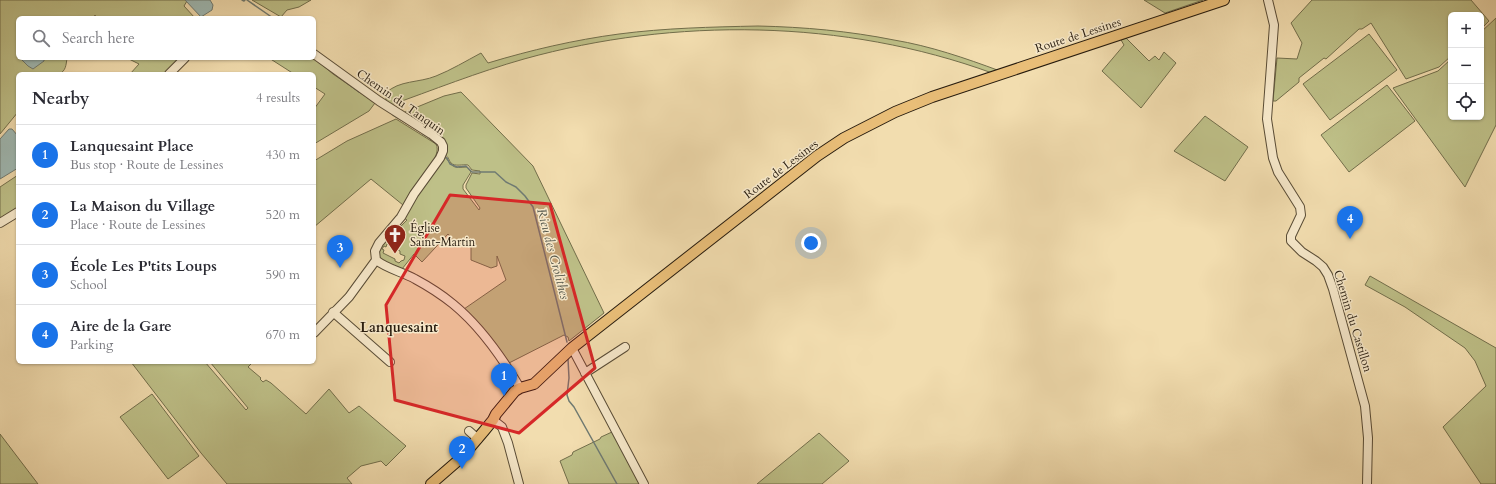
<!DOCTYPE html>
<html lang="en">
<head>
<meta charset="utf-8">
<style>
  :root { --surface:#fff; --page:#f2f2f3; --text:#2b2b33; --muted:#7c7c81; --line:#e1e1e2; --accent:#1a73e8 }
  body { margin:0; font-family:Cardo,serif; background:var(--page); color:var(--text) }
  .controls { position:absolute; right:12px; top:12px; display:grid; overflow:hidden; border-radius:6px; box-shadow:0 1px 3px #0004 }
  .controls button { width:36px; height:36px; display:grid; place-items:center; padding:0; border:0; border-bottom:1px solid var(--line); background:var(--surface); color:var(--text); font:20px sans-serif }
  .you { position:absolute; left:811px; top:243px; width:14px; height:14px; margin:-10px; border:3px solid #fff; border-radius:50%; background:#1a73e8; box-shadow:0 0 0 6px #1a73e833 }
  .badge { display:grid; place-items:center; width:26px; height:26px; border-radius:50%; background:var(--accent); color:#fff; font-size:13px; font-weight:700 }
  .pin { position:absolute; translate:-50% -33px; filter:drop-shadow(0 1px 2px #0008) }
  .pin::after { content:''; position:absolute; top:21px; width:14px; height:12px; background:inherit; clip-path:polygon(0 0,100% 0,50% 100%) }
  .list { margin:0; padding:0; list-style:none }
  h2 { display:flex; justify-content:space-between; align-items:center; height:52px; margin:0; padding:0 16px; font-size:17px }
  h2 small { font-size:13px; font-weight:400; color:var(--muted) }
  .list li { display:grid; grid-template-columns:26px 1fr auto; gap:12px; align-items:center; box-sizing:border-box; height:60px; padding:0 16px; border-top:1px solid var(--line) }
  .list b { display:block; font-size:15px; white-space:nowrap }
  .list p { margin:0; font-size:13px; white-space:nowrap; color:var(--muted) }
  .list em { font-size:13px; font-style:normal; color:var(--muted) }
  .icon { flex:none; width:22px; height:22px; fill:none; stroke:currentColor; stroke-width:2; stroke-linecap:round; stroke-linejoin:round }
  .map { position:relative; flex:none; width:1496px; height:484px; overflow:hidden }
  .search { position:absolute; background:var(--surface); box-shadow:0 1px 3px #0004; left:16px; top:16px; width:300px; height:44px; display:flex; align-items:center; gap:10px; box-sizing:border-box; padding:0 14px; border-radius:6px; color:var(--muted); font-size:15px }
  .panel { position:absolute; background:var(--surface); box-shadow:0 1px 3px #0004; left:16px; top:72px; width:300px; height:292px; border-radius:6px }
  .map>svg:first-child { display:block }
  .green { fill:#bec088; stroke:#726e4b; fill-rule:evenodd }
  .water { fill:#9fbab5; stroke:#6f7a72 }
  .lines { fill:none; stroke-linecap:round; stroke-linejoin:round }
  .stream { stroke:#6f7a72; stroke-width:1.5 }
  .minor-casing { stroke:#594c36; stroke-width:10 }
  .major-casing { stroke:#261b0e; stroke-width:12 }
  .minor { stroke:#f7e9cb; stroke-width:8 }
  .major { stroke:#e9be78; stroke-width:10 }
  .marked { fill:#d62828; fill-opacity:0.2; stroke:#d62828; stroke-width:3; stroke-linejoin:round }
  .labels { text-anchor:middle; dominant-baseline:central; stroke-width:3; stroke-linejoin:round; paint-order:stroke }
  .street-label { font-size:12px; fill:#261b0e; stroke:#f7e9cb }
  .poi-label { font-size:12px; fill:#261b0e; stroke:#f7e9cb; text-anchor:start }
  .water-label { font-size:13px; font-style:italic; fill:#505348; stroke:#f7e9cb }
  .quarter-label { font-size:14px; font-weight:bold; fill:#261b0e; stroke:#f7e9cb }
</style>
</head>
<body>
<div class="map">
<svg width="1496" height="484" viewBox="0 0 1496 484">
  <rect width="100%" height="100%" fill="#f2ddaf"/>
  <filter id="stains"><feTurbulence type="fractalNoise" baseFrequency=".005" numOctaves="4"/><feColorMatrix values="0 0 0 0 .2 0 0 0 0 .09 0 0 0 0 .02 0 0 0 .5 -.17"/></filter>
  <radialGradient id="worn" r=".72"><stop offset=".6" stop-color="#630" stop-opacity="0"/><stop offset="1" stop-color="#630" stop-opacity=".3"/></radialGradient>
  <path class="green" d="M0,0H185L187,1L184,6L195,18H97L95,15L93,18H18V58H67C66,65 66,71 59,74H18V112L0,134Z
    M252,0H311L299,7L287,10L281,17Z
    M1144,0H1203L1165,13Z
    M1312,0H1471L1489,21L1481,29V15H1451V56L1439,67L1406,79L1371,23L1362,29H1359L1326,59L1324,58L1299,78V82L1276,101H1273L1277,58L1297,59L1302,43L1291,23Z
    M1496,18V125L1465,187L1393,88L1438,71L1451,59V117H1481V32Z
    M758,26C804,27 849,31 894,40C930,46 965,58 1000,71L992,73C844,19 675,17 524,59C478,72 433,90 388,106L386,104V93C399,80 419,83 436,76C451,70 466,61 481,53L488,63C531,50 574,40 619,34C665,28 711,27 758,26Z
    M1369,34L1397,70L1330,120L1303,84Z
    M1126,38L1149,61L1155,56L1159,60L1164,52L1176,63L1141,108L1102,71L1124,45L1121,40Z
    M127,58H181L166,74H130L139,64Z
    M269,58H314L333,74L375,103L369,111L314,144V109L325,94L314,87V74H294Z
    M1387,85L1415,121L1349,172L1321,135Z
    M461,92L533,166L604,313L569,341L568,337L564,335L509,363L471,315L464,309L506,280L497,256V266L491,268L471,260V246L467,243H455L448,234L422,262L414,254L402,269L386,262L378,257L380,245L396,227L399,228L407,220L404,218L415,198L445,157C454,168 452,168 467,167L471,172L463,185V189L479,210L480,208L466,188V185L472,173L480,174V171L472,170L468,165C463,164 455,167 451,163C448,159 449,157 445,155L446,149L405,116V112L444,96ZM387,244L400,251V254L405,256L404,260L401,261L399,263L395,261V259L383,253L384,250L382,249L384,246L386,247Z
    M1205,116L1248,147L1225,181L1174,151Z
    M396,119L436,144C443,156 418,181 411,191C408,196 405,201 403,205L371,179L314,227V161L347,141Z
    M18,175V209L0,220V187Z
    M1370,276L1496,348V484H1481L1443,427L1486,386L1475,361L1465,348L1405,307L1365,285Z
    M131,362H205L246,410L248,408L210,362H253L248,367L261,378L260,379L263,382L266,380L271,383L306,414L329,389L349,413L359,406L406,446L386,466L381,461L361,466L347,478L352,484H227L201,453Z
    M152,394L199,456L168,479L120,417Z
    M612,432L640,484H569L560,461L572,455L573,452L600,439L601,437Z
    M819,433L849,461L822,484H757Z
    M0,434L38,484H0Z"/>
  <path class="water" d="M185,0H210L213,5L212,10L201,17Z
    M20,58H44V61L33,69L28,66Z
    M9,129H12L18,136V168L0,179V139Z"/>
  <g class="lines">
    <path class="stream" d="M242,0L244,1L245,0
      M247,0L273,18
      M319,62L359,92
      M393,115L410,125
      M423,134L430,138
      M444,157L447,158L450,164L457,167L466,166L472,172H495L506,182L516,187L525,196L533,207L567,342
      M568,359L569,378L567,395L569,401L574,407L617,484"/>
    <g class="minor-casing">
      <path id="minor" d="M1268,0L1274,25L1267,119L1273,158L1278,172L1300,207L1301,215L1291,236V241L1302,252L1316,261L1323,267L1328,275L1333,289L1365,406L1368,438L1367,484
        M314,54L379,101L431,134L441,142L443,146V151L440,158L414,194L401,217L379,243L375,251L376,260
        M169,74L185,58
        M0,223L18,212
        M376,260C387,269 403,272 415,279C428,286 442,295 453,304C480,326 503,359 520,388
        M333,312L390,362
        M314,333L349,297L376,260
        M572,348L644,484
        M585,373L625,347
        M493,420L502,427L508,443L519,484
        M469,431L478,439"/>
    </g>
    <g class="major-casing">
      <path id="major" d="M431,484L461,458L484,431L493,420L496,414L515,391L520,388L534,384L572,348L817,156L844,138L895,112L932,97L1224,0"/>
    </g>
    <use href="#minor" class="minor"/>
    <use href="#major" class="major"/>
  </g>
  <path class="marked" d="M450,195L550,204L595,368L519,433L395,400L386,305Z"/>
  <defs>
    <g id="church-pin" transform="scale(1.15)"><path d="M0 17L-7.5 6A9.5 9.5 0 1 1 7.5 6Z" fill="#8f2418" stroke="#f7e9cb"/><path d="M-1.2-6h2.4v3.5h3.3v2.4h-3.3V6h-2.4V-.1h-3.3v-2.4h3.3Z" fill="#fff"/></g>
  </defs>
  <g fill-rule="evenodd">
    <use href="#church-pin" x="395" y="235"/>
  </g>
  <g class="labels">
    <g class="street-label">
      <text transform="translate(1078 35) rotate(-18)">Route de Lessines</text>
      <text transform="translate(401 102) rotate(35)">Chemin du Tanquin</text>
      <text transform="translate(781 169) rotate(-37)">Route de Lessines</text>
      <text transform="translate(1353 321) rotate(73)">Chemin du Castillon</text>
    </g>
    <g class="poi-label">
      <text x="410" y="228">Église<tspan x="410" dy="14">Saint-Martin</tspan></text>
    </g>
    <g class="water-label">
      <text transform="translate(553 254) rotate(75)">Rieu des Crolithes</text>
    </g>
    <g class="quarter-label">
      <text x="399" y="327">Lanquesaint</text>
    </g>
  </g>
  <rect width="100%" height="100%" filter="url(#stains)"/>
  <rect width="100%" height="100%" fill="url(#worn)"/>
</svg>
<div class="controls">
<button>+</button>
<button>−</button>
<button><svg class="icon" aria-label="locate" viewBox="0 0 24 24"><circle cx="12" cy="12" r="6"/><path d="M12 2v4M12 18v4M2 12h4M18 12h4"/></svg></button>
</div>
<div class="you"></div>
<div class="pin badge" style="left:504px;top:396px">1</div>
<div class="pin badge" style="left:462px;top:469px">2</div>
<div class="pin badge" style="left:340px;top:268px">3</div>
<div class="pin badge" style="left:1350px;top:239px">4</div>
<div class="search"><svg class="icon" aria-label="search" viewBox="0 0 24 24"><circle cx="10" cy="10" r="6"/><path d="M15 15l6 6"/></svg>Search here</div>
<section class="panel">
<h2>Nearby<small>4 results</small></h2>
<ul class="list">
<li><span class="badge">1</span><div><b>Lanquesaint Place</b><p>Bus stop · Route de Lessines</p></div><em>430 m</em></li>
<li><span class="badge">2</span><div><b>La Maison du Village</b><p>Place · Route de Lessines</p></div><em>520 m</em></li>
<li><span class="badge">3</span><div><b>École Les P'tits Loups</b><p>School</p></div><em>590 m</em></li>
<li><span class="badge">4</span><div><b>Aire de la Gare</b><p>Parking</p></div><em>670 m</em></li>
</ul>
</section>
</div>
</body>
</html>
